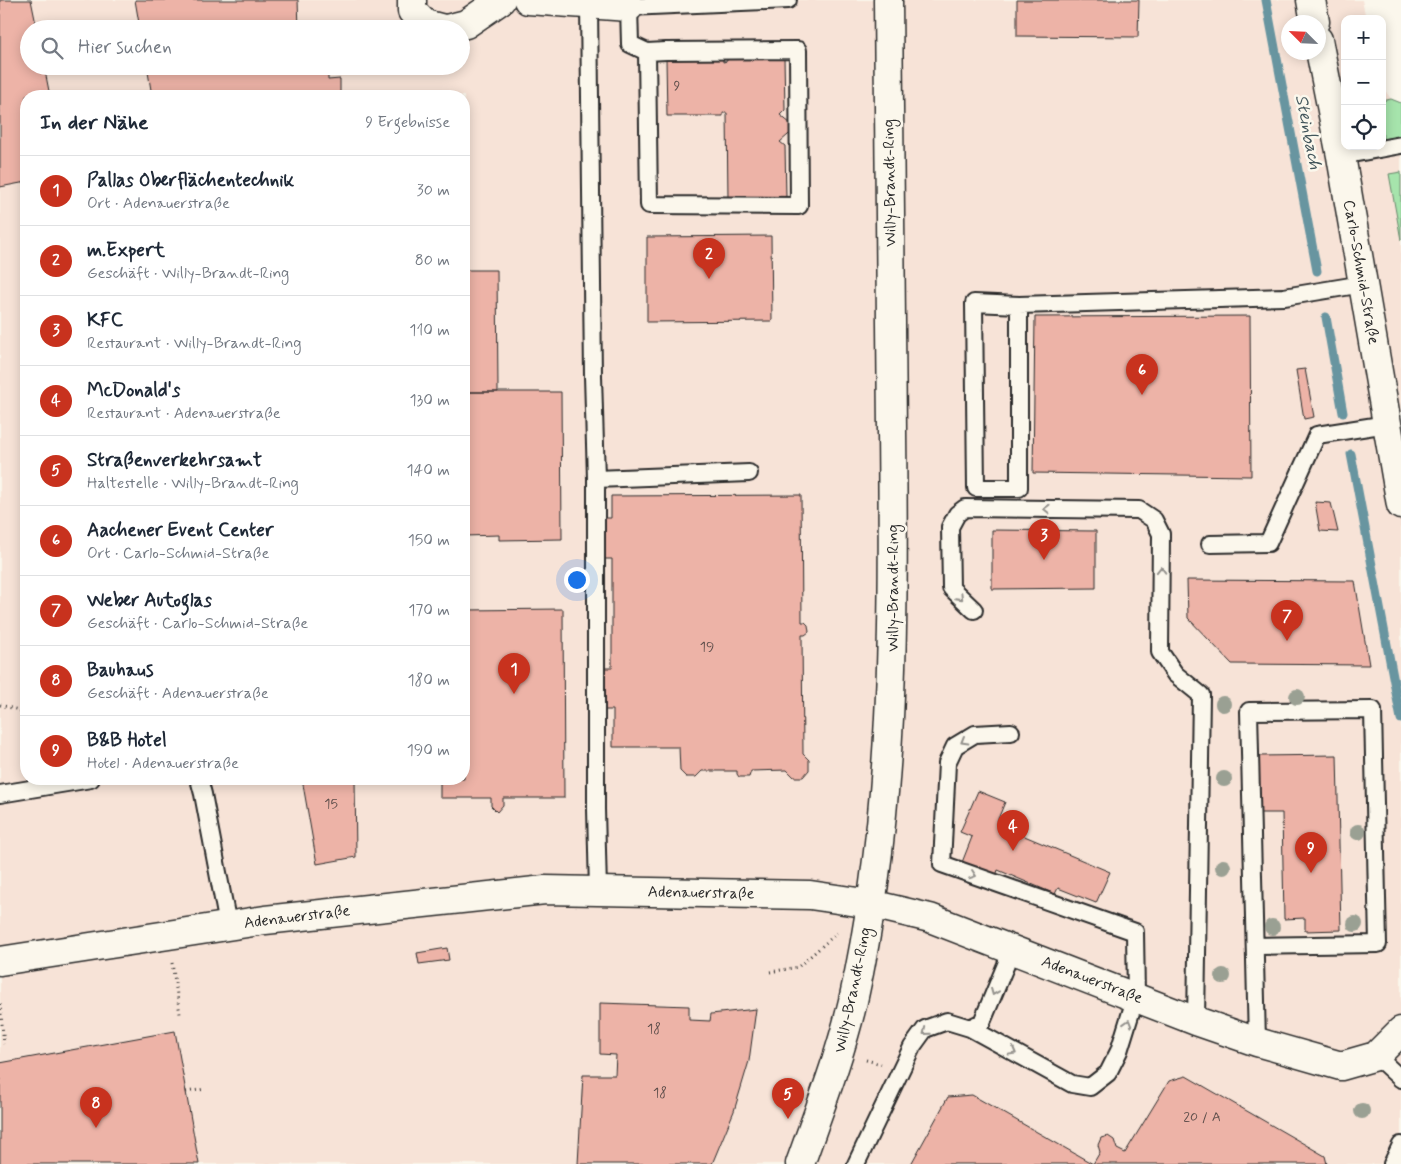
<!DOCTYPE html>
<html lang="de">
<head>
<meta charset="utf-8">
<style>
  :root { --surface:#fff; --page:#f6f6f7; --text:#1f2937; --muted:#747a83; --line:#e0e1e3; --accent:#c8321e }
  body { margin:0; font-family:Mynerve,sans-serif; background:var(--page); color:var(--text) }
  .controls { position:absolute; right:15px; top:15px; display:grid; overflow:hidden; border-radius:10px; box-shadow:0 2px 12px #0003 }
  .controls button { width:45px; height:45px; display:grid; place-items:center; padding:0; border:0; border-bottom:1px solid var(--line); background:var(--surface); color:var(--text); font:25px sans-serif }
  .compass { position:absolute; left:1281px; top:15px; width:45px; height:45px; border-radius:50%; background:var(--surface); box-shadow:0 2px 12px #0003; rotate:294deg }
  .you { position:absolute; left:576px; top:579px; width:18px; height:18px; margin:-12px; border:4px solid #fff; border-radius:50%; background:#1a73e8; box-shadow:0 0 0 8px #1a73e833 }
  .badge { display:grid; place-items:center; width:32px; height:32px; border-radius:50%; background:var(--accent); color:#fff; font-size:16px; font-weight:700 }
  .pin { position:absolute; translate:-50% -41px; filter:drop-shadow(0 1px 2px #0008) }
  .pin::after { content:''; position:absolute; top:26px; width:18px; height:15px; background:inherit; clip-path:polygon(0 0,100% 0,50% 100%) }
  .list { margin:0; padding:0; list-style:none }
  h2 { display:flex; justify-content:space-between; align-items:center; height:65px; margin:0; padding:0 20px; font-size:21px }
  h2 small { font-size:16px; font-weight:400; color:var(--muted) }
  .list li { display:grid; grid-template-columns:32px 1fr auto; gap:15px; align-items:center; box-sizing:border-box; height:70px; padding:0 20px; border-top:1px solid var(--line) }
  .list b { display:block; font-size:19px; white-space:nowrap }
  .list p { margin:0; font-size:16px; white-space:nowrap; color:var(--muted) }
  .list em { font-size:16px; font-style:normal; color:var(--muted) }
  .icon { flex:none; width:28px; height:28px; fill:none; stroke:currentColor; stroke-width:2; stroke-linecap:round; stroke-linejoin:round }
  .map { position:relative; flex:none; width:1401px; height:1164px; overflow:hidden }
  .search { position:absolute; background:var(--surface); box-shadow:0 2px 12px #0003; left:20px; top:20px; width:450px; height:55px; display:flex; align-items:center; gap:12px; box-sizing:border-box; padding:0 18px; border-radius:28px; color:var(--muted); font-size:19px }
  .panel { position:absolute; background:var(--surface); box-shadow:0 2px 12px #0003; left:20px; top:90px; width:450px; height:695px; border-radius:20px }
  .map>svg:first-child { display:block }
  .built { fill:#f7e3d7; fill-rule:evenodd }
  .green { fill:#a6e4ac; stroke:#68886c }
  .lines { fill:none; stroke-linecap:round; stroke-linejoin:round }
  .stream { stroke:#6795a0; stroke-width:9 }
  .building { fill:#edb3a7; stroke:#2b2b2b }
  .lane-casing { stroke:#2b2b2b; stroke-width:20 }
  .street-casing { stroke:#2b2b2b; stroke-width:31 }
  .secondary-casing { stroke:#2b2b2b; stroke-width:31 }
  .path { stroke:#2b2b2b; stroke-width:3; stroke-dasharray:1 4; stroke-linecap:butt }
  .lane { stroke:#fbf7ec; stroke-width:16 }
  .street { stroke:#fbf7ec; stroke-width:28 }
  .secondary { stroke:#fbf7ec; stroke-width:28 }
  .tree { fill:#9aa093 }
  .oneway { stroke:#93918c }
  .labels { text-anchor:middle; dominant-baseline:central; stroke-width:5; stroke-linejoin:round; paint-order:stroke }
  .number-label { font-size:14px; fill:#5c4d4a }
  .street-label { font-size:16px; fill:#2b2b2b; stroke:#fbf7ec }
  .water-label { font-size:18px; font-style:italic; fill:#44575c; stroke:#fbf7ec }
</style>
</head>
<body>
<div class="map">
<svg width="1401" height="1164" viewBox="0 0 1401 1164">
  <rect width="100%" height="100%" fill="#fbf7ec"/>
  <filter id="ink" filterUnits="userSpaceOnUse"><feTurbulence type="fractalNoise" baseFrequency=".02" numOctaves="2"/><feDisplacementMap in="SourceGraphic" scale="10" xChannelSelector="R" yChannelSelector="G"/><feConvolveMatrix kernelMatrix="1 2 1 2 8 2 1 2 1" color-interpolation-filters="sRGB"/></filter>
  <g filter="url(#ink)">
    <path class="built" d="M0,0H1362L1366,19H1345V146H1382V86L1391,99L1401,103V1164H0ZM1288,22H1318V52H1288ZM29,29H461V66H29ZM26,96H464V779H26Z"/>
    <path class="green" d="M1391,99L1401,103V136L1383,139L1382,101Z
      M1401,172V240L1389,174Z"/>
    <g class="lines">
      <path class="stream" d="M1266,0L1317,271
        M1326,317L1343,413
        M1351,454L1401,719"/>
    </g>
    <path class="building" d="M0,0H31L37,29H29V66H44L50,96H26V182L0,187Z
      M135,0H298L299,29H140Z
      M1017,0H1139L1138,37L1017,36Z
      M723,58V62L727,61V58H784L785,110L780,115L796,128L780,142L785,146L786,198L728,199L727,113H723V116H667L666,59Z
      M147,66H328V80L340,79V96H152Z
      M771,236L772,321L647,322V237Z
      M464,270H497L498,392H464Z
      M1250,316L1251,476L1033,473L1035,317Z
      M1305,369L1314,417L1304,419L1296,370Z
      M464,392H561L562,539L499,540V535L464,536Z
      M801,495L802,622H805L808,625L809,632L805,635H802L803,754L809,760V770L803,777H794L787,770L751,771L749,777H739L737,774V771H702L696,777H686L680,771L679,747H613V710H600V668H612V559H599V518H611V496Z
      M1315,502L1331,503L1338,532L1320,531Z
      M992,530L1096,531V588L992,589Z
      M464,571H466V610L563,609L564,798H503V805L497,812L491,806V798H440V779H464Z
      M1187,580L1355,581L1369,665L1232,664L1188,618Z
      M1337,755L1341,930L1305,931V918L1284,919L1282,813H1260L1259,756Z
      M302,779H355L356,857L317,864Z
      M978,791L1005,802L996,824L1110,872L1096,903L1058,888L1055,894L998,870L995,879L961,865L972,837L960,832Z
      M447,948L449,960L419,964L417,953Z
      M600,1003L689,1006V1020L710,1021L711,1014L756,1009L749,1061L734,1111L712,1164H578L583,1075H615L616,1055L600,1054Z
      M175,1031L199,1164H0V1063Z
      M1186,1076L1325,1156L1327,1164H911L948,1097L972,1095L1093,1164L1100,1152L1098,1145L1101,1138L1108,1136L1114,1140L1117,1149L1125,1153L1169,1081Z"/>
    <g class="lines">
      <g class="lane-casing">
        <path id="lane" d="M589,4L593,376L596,479
          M647,52L666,51L798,50L799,206L649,205L647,52L630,44L629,7L788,0
          M1341,156L1401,145
          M1019,305V488H976L974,303L1019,305L1284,297L1363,284
          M1210,544L1268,543L1317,435L1387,424
          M974,610L951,588L950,527L957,514L965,508L1139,510L1154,520L1161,534L1160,652L1175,674L1201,695L1196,1021
          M199,779L203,794L228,925
          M0,794L91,779
          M598,891L596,809V479L749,473
          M1255,946L1378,944L1373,710L1249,711L1257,1042
          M970,1028L982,1022L1012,950
          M1376,1056L1401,1079
          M856,1164L912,1047L925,1029L947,1021L970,1028L1072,1084L1090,1087L1108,1073L1119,1051L1136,996L1135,932L942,864L947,763L955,746L975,734L1011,732
          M1392,1164L1401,1145"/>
      </g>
      <g class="street-casing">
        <path id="street" d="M412,0V11L425,24L444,29
          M528,0L629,7
          M1311,0L1315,22
          M446,29L466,24L501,0
          M1318,40L1341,156L1401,505
          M0,961L265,920L545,890L810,895L871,904L930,918L1196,1021L1257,1042L1341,1066L1376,1056L1401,1031"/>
      </g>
      <g class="secondary-casing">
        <path id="secondary" d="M800,1164C819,1110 840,1057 853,1001C895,815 894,621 892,431C891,287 889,144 888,0"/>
      </g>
      <path class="path" d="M0,705L26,712
        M172,963L180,1014
        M770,972L798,967L837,933
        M0,1004L4,1044
        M866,1060L881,1064
        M186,1092L205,1089"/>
      <use href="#lane" class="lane"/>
      <use href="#street" class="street"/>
      <use href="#secondary" class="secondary"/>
    </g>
    <g class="tree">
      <circle cx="1297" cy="697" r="8"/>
      <circle cx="1223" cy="704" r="8"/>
      <circle cx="1224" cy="779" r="8"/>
      <circle cx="1358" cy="832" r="8"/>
      <circle cx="1223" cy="867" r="8"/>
      <circle cx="1355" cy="924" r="8"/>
      <circle cx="1272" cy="927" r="8"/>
      <circle cx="1223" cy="976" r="8"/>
      <circle cx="1362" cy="1111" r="8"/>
    </g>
    <defs><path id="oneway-chevron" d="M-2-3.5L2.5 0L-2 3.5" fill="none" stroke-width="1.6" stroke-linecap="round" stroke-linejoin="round" transform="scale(1.25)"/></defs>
    <g class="oneway">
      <use href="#oneway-chevron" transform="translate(1047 509) rotate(-179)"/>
      <use href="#oneway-chevron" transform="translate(1161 570) rotate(-89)"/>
      <use href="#oneway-chevron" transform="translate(960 597) rotate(45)"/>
      <use href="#oneway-chevron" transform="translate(964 741) rotate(150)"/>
      <use href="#oneway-chevron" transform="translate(973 875) rotate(19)"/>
      <use href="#oneway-chevron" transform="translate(994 992) rotate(112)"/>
      <use href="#oneway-chevron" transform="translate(1128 1023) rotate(-73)"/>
      <use href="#oneway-chevron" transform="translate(926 1032) rotate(141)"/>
      <use href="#oneway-chevron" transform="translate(1013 1052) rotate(29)"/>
    </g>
  </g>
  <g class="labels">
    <g class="number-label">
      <text x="677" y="86">9</text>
      <text x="707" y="647">19</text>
      <text x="331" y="804">15</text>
      <text x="654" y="1029">18</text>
      <text x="660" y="1093">18</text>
      <text x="1202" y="1117">20 / A</text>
    </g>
    <g class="street-label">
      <text transform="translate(890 183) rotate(-91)">Willy-Brandt-Ring</text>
      <text transform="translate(1361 272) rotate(80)">Carlo-Schmid-Straße</text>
      <text transform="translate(893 588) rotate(-90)">Willy-Brandt-Ring</text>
      <text transform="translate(701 893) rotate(1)">Adenauerstraße</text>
      <text transform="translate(297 917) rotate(-7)">Adenauerstraße</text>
      <text transform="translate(1092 980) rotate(21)">Adenauerstraße</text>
      <text transform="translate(853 990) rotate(-78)">Willy-Brandt-Ring</text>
    </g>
    <g class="water-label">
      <text transform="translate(1308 132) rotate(79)">Steinbach</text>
    </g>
  </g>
</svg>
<div class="controls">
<button>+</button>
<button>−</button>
<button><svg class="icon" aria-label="locate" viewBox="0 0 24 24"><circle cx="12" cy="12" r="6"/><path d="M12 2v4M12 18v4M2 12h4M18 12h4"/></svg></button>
</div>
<svg class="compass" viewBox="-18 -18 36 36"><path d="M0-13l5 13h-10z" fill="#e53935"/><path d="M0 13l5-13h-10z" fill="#747a83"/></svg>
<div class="you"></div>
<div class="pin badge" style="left:514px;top:694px">1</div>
<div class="pin badge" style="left:709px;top:279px">2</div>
<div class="pin badge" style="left:1044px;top:560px">3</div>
<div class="pin badge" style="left:1013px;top:851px">4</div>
<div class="pin badge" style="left:788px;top:1119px">5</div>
<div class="pin badge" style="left:1142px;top:395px">6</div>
<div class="pin badge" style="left:1287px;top:641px">7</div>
<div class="pin badge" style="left:96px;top:1128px">8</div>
<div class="pin badge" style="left:1311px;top:873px">9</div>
<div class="search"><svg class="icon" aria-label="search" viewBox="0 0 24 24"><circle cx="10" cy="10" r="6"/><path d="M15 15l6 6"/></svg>Hier suchen</div>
<section class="panel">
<h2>In der Nähe<small>9 Ergebnisse</small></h2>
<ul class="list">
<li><span class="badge">1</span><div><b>Pallas Oberflächentechnik</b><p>Ort · Adenauerstraße</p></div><em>30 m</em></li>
<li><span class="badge">2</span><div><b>m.Expert</b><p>Geschäft · Willy-Brandt-Ring</p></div><em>80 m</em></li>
<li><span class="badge">3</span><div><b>KFC</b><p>Restaurant · Willy-Brandt-Ring</p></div><em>110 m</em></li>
<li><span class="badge">4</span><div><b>McDonald's</b><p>Restaurant · Adenauerstraße</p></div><em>130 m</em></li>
<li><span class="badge">5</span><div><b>Straßenverkehrsamt</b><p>Haltestelle · Willy-Brandt-Ring</p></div><em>140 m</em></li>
<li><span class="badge">6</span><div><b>Aachener Event Center</b><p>Ort · Carlo-Schmid-Straße</p></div><em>150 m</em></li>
<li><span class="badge">7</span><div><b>Weber Autoglas</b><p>Geschäft · Carlo-Schmid-Straße</p></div><em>170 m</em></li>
<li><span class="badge">8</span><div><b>Bauhaus</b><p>Geschäft · Adenauerstraße</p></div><em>180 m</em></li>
<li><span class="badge">9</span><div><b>B&amp;B Hotel</b><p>Hotel · Adenauerstraße</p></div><em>190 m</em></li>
</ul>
</section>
</div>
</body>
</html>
